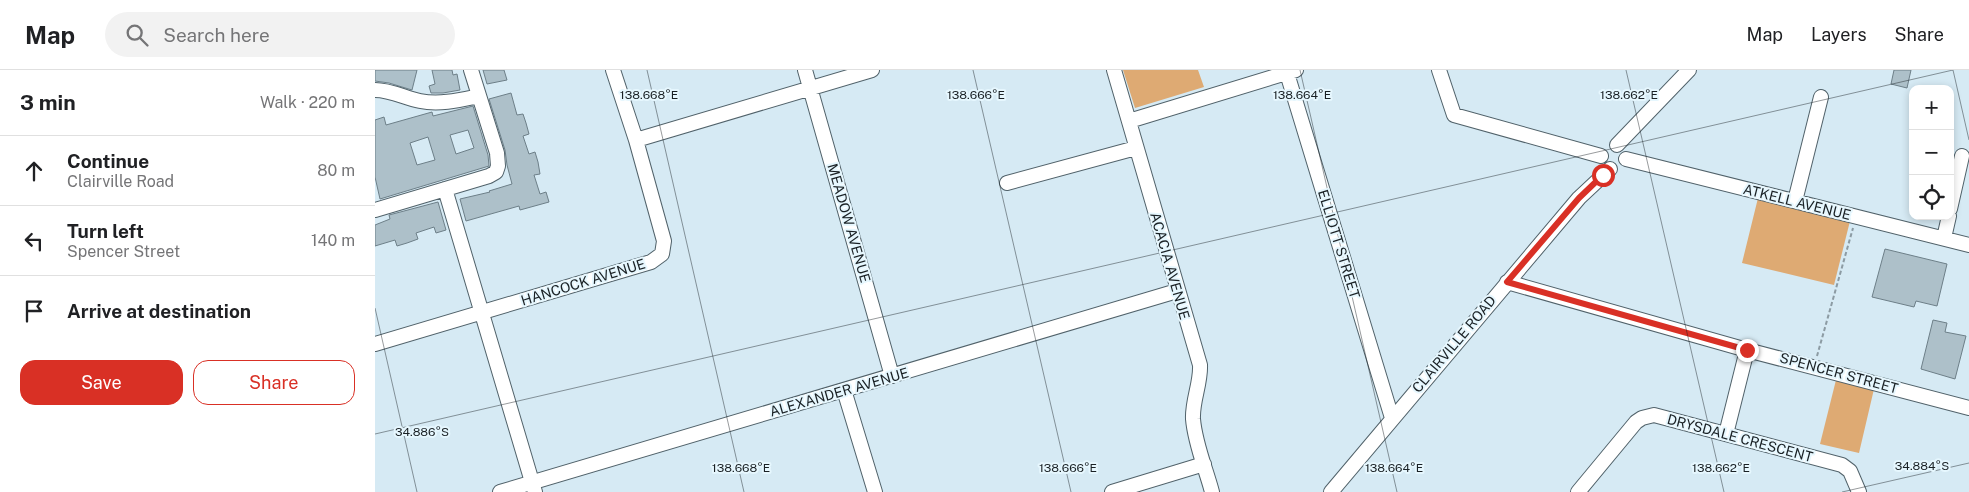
<!DOCTYPE html>
<html lang="en">
<head>
<meta charset="utf-8">
<style>
  :root { --surface:#fff; --page:#f2f2f2; --text:#202124; --muted:#757577; --line:#e0e0e0; --accent:#d93025 }
  body { margin:0; font-family:"Public Sans",sans-serif; background:var(--page); color:var(--text) }
  .controls { position:absolute; right:15px; top:15px; display:grid; overflow:hidden; border-radius:10px; box-shadow:0 2px 8px #0003 }
  .controls button { width:45px; height:45px; display:grid; place-items:center; padding:0; border:0; border-bottom:1px solid var(--line); background:var(--surface); color:var(--text); font:25px sans-serif }
  .stop { position:absolute; width:15px; height:15px; margin:-11px; border:4px solid #d93025; border-radius:50%; background:#fff }
  .stop.end { background:#d93025; border-color:#fff; box-shadow:0 1px 5px #0008 }
  .list { margin:0; padding:0; list-style:none }
  h2 { display:flex; justify-content:space-between; align-items:center; height:65px; margin:0; padding:0 20px; font-size:21px }
  h2 small { font-size:16px; font-weight:400; color:var(--muted) }
  .list li { display:grid; grid-template-columns:32px 1fr auto; gap:15px; align-items:center; box-sizing:border-box; height:70px; padding:0 20px; border-top:1px solid var(--line) }
  .list b { display:block; font-size:19px; white-space:nowrap }
  .list p { margin:0; font-size:16px; white-space:nowrap; color:var(--muted) }
  .list em { font-size:16px; font-style:normal; color:var(--muted) }
  .actions { display:flex; gap:10px; padding:15px 20px }
  .actions a { flex:1; padding:11px 0; border:1px solid var(--accent); border-radius:15px; text-align:center; font-size:18px; color:var(--accent) }
  .actions .main { background:var(--accent); color:#fff }
  .icon { flex:none; width:28px; height:28px; fill:none; stroke:currentColor; stroke-width:2; stroke-linecap:round; stroke-linejoin:round }
  .map { position:relative; flex:none; width:1594px; height:422px; overflow:hidden }
  header { display:flex; align-items:center; gap:30px; box-sizing:border-box; height:70px; padding:0 25px; background:var(--surface); border-bottom:1px solid var(--line) }
  header strong { font-size:24px }
  nav { display:flex; gap:28px; margin-inline-start:auto; font-size:18px }
  .search { width:350px; height:45px; background:var(--page); display:flex; align-items:center; gap:12px; box-sizing:border-box; padding:0 18px; border-radius:28px; color:var(--muted); font-size:19px }
  main { display:flex }
  aside { flex:1; background:var(--surface) }
  .map>svg:first-child { display:block }
  .green { fill:#deaa73 }
  .building { fill:#adc0c9; stroke:#6d7f88; fill-rule:evenodd }
  .lines { fill:none; stroke-linecap:round; stroke-linejoin:round }
  .minor-casing { stroke:#51626a; stroke-width:16 }
  .path { stroke:#8c9ba3; stroke-width:2; stroke-dasharray:4 2.5; stroke-linecap:butt }
  .minor { stroke:#fff; stroke-width:14 }
  .route { stroke:#d93025; stroke-width:6 }
  .ticks { fill:none; stroke:#1a2125; stroke-width:1; stroke-opacity:0.45 }
  .labels { text-anchor:middle; dominant-baseline:central; stroke-width:4; stroke-linejoin:round; paint-order:stroke }
  .street-label { font-size:14px; fill:#1a2125; stroke:#e6f7fe }
  .ticks-label { font-size:12px; text-anchor:middle; fill:#1a2125; stroke:#e6f7fe; stroke-width:4; stroke-linejoin:round; paint-order:stroke }
</style>
</head>
<body>
<header>
<strong>Map</strong>
<div class="search"><svg class="icon" aria-label="search" viewBox="0 0 24 24"><circle cx="10" cy="10" r="6"/><path d="M15 15l6 6"/></svg>Search here</div>
<nav><a>Map</a><a>Layers</a><a>Share</a></nav>
</header>
<main>
<aside>
<h2>3 min<small>Walk · 220 m</small></h2>
<ul class="list">
<li><svg class="icon" aria-label="ahead" viewBox="0 0 24 24"><path d="M12 20V5M6 11l6-6 6 6"/></svg><div><b>Continue</b><p>Clairville Road</p></div><em>80 m</em></li>
<li><svg class="icon" aria-label="left" viewBox="0 0 24 24"><path d="M17 20v-9H6M10 6l-5 5 5 5"/></svg><div><b>Turn left</b><p>Spencer Street</p></div><em>140 m</em></li>
<li><svg class="icon" aria-label="arrive" viewBox="0 0 24 24"><path d="M6 21V4h12l-3 4 3 4H6"/></svg><div><b>Arrive at destination</b></div></li>
</ul>
<div class="actions"><a class="main">Save</a><a>Share</a></div>
</aside>
<div class="map">
<svg width="1594" height="422" viewBox="0 0 1594 422">
  <rect width="100%" height="100%" fill="#d6eaf4"/>
  <path class="green" d="M748,0H823L829,17L760,38Z
    M1383,128L1475,151L1459,215L1367,193Z
    M1461,310L1499,319L1484,383L1445,374Z"/>
  <path class="building" d="M0,0H42L37,20L14,13L0,11Z
    M57,0H77L78,5L82,4L85,20L68,23H56L54,16L60,14Z
    M108,0H129L132,10L112,14Z
    M1519,0H1536L1532,18L1516,14Z
    M136,23L142,45L148,44L151,53L154,64L148,66L154,84L160,82L163,92L165,104L159,105L165,124L171,122L174,132L145,140L144,136L91,151L85,129L115,122L114,121L137,114L132,95L130,80L114,29Z
    M98,36L113,85L114,96L5,129L0,107V50L9,47L11,55L57,42L58,46ZM93,60L99,78L81,84L75,65ZM53,67L60,90L42,95L35,73Z
    M63,132L71,160L61,163L59,157L41,163L43,169L32,173L22,176L20,170L0,176V155L15,149L14,145Z
    M1510,179L1572,194L1562,236L1541,231L1539,237L1497,227Z
    M1558,250L1572,253L1570,262L1591,266L1580,309L1546,299Z"/>
  <g class="lines">
    <g class="minor-casing">
      <path id="minor" d="M430,0L517,306
        M739,0L825,295C826,313 817,331 818,349C820,374 831,399 837,422
        M911,0L1017,348
        M1064,0L1079,45L1226,86
        M0,20C16,20 30,28 45,31C65,35 85,30 104,26
        M754,51L921,0
        M261,70L497,0
        M1242,75L1314,0
        M1251,89L1594,175
        M632,113L761,78
        M70,119L160,422
        M1420,131L1446,27
        M1575,139L1587,86
        M0,140L114,106L121,102L123,96L122,83L96,0
        M1569,168L1574,146
        M1132,212L1372,280L1594,338
        M0,274L276,192L287,184L289,171L261,70L238,0
        M469,320L500,422
        M1351,364L1372,280
        M125,422L802,221
        M737,422L829,394
        M956,422L1204,128L1235,99
        M1203,422L1261,352L1267,348L1279,345L1467,395L1475,401L1484,422"/>
    </g>
    <path class="path" d="M1442,286L1478,158"/>
    <use href="#minor" class="minor"/>
  </g>
  <g class="lines">
    <path class="route" d="M1228,105L1204,128L1132,212L1372,280"/>
  </g>
  <path class="ticks" d="M272,0L369,422M598,0L696,422M925,0L1022,422M1251,0L1349,422M1578,0L1594,70M0,238L42,422M0,364L1578,0M1467,422L1594,393"/>
  <g class="labels">
    <g class="street-label">
      <text transform="translate(1422 132) rotate(14)">ATKELL AVENUE</text>
      <text transform="translate(474 153) rotate(74)">MEADOW AVENUE</text>
      <text transform="translate(964 174) rotate(73)">ELLIOTT STREET</text>
      <text transform="translate(795 196) rotate(74)">ACACIA AVENUE</text>
      <text transform="translate(208 212) rotate(-17)">HANCOCK AVENUE</text>
      <text transform="translate(1079 274) rotate(-50)">CLAIRVILLE ROAD</text>
      <text transform="translate(1464 303) rotate(15)">SPENCER STREET</text>
      <text transform="translate(464 322) rotate(-16)">ALEXANDER AVENUE</text>
      <text transform="translate(1365 368) rotate(15)">DRYSDALE CRESCENT</text>
    </g>
  </g>
  <g class="ticks-label">
    <text x="274" y="29">138.668°E</text>
    <text x="601" y="29">138.666°E</text>
    <text x="927" y="29">138.664°E</text>
    <text x="1254" y="29">138.662°E</text>
    <text x="47" y="366">34.886°S</text>
    <text x="1547" y="400">34.884°S</text>
    <text x="366" y="402">138.668°E</text>
    <text x="693" y="402">138.666°E</text>
    <text x="1019" y="402">138.664°E</text>
    <text x="1346" y="402">138.662°E</text>
  </g>
</svg>
<div class="controls">
<button>+</button>
<button>−</button>
<button><svg class="icon" aria-label="locate" viewBox="0 0 24 24"><circle cx="12" cy="12" r="6"/><path d="M12 2v4M12 18v4M2 12h4M18 12h4"/></svg></button>
</div>
<div class="stop" style="left:1228px;top:105px"></div>
<div class="stop end" style="left:1372px;top:280px"></div>
</div>
</main>
</body>
</html>
